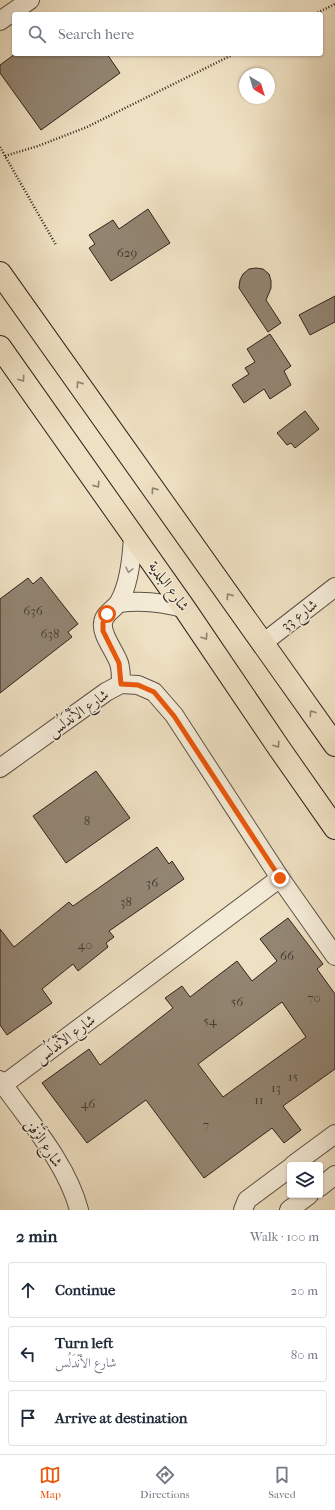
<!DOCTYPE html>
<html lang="en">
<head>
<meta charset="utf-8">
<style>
  :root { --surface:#fff; --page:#f2f2f3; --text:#1f2937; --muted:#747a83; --line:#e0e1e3; --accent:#ea580c }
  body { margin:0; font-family:"IM FELL French Canon",Amiri,serif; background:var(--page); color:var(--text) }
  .controls { position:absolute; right:12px; bottom:12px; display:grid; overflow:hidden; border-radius:4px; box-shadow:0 1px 3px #0004 }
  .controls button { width:36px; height:36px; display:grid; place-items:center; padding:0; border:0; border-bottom:1px solid var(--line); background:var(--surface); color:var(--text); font:20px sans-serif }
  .compass { position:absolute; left:239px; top:68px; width:36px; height:36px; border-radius:50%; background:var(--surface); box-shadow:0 1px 3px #0004; rotate:142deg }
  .stop { position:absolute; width:12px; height:12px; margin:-9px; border:3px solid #ea580c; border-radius:50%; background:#fff }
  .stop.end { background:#ea580c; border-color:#fff; box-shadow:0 1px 4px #0008 }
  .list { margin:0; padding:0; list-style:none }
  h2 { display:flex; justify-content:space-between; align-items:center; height:52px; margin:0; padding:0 16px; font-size:17px }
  h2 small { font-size:13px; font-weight:400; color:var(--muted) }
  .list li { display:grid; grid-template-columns:26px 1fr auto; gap:12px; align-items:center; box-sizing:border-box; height:56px; margin:0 8px 8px; padding:0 8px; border:1px solid var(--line); border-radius:4px }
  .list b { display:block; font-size:15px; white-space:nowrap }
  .list p { margin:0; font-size:13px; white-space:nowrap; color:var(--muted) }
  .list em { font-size:13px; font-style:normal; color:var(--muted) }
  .icon { flex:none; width:22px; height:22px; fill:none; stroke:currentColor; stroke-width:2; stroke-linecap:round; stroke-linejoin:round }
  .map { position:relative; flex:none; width:335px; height:1210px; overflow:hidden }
  .search { position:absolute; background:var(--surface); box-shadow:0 1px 3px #0004; left:12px; right:12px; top:12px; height:44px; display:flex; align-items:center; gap:10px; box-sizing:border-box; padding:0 14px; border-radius:4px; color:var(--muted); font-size:15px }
  .sheet { height:244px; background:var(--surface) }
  nav { display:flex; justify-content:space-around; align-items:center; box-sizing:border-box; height:56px; border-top:1px solid var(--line); background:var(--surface); font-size:11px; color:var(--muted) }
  nav a { display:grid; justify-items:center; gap:2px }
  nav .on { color:var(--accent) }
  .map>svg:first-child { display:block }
  .building { fill:#928572; stroke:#2e231c; fill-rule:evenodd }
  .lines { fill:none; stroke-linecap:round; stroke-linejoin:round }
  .minor-casing { stroke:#5e5246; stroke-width:20 }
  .primary-casing { stroke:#2e231c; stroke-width:24 }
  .path { stroke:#2e231c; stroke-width:2.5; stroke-dasharray:1 2; stroke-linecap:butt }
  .minor { stroke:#f4ebd7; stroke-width:18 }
  .primary { stroke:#eee0c2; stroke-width:22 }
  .oneway { stroke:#8e826f }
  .oneway2 { stroke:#9b9183 }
  .route { stroke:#ea580c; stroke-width:5 }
  .labels { text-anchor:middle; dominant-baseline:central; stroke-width:3; stroke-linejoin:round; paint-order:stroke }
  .number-label { font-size:13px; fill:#473c32 }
  .street-label { font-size:15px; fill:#2e231c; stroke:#f4ebd7 }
</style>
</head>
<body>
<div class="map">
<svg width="335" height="1210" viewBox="0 0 335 1210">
  <rect width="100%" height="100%" fill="#eee0c2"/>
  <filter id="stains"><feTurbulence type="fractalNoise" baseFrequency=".005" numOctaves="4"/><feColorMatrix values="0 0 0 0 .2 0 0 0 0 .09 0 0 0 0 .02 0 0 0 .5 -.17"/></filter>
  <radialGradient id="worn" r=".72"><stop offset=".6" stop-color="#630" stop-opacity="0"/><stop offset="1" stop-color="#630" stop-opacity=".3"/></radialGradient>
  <path class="building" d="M15,54H107L120,73L41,130L0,73V65Z
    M148,209L170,243L111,281L89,248L95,244L89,235L113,220L119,229Z
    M256,268L263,269L269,274L271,281V288L266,300L281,323L268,332L239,288L240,280L243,274L249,269Z
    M335,296V322L310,335L299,315Z
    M270,334L291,366L284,371L291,385L270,399L264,389L244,403L232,385L249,374L245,368L255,362L247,349Z
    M305,411L319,429L295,448L291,443L287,445L277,433Z
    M41,577L78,624L68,632L72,637L0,693V599L28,578L33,584Z
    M96,771L130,818L66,863L33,816Z
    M157,847L169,864L172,861L184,879L109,931L114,937L106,943L108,947L78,971L73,964L42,989L52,1003L7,1035L0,1025V929L14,947L69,902L73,906Z
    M288,918L323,964L317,969L335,994V1069L283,1106L301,1130L284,1143L272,1128L204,1178L146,1100L87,1143L42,1083L89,1049L100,1065L173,1008L165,998L182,986L190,997L237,961L252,981L277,961L260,939ZM282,1002L306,1037L223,1097L198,1064Z"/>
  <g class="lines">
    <g class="minor-casing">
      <path id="minor" d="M0,21L30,0
        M119,603C143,600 163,602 185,609
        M263,643L335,587
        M121,684C121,677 121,669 119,663C115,651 101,635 103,623C104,613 114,610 119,602C129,585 132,556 133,536
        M0,768L106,692L121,684L138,685L154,692L174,715L280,878L335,956
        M0,1080C28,1120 67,1163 79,1210
        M3,1085L280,878
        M293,1165L335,1134
        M320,1187L335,1175
        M243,1210L247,1200L290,1168
        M289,1210L309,1195"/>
    </g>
    <g class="primary-casing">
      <path id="primary" d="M0,273L335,745
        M0,347L185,609L279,748L335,828"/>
    </g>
    <path class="path" d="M315,14L335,4
      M0,147L56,245
      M5,156L38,146L87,127L234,54"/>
    <use href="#minor" class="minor"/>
    <use href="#primary" class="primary"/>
  </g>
  <defs><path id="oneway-chevron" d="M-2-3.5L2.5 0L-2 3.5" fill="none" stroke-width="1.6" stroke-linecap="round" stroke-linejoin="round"/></defs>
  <g class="oneway">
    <use href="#oneway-chevron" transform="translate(22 379) rotate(55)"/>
    <use href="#oneway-chevron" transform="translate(79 384) rotate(-125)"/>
    <use href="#oneway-chevron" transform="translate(97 485) rotate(55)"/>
    <use href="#oneway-chevron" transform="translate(154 490) rotate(-125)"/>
    <use href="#oneway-chevron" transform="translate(229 596) rotate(-125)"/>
    <use href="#oneway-chevron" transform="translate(205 637) rotate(56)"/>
    <use href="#oneway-chevron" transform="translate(312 713) rotate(-126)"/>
    <use href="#oneway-chevron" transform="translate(277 745) rotate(56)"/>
  </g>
  <use class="oneway2" href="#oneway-chevron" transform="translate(129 570) rotate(102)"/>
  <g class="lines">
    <path class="route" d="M107,614L103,623V631L119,663L121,684L138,685L154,692L174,716L280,878"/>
  </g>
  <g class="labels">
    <g class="number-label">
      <text x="127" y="252">629</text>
      <text x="33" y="610">636</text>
      <text x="50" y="633">638</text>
      <text x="87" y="820">8</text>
      <text x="152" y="882">36</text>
      <text x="126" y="901">38</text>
      <text x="85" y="944">40</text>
      <text x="287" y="955">66</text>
      <text x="314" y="997">70</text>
      <text x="237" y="1001">56</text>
      <text x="210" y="1020">54</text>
      <text x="293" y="1076">15</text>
      <text x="276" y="1087">13</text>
      <text x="259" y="1099">11</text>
      <text x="88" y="1103">46</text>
      <text x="206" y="1124">7</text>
    </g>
    <g class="street-label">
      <text transform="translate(169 586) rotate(54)">شارع البلدية</text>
      <text transform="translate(299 615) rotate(-38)">شارع 33</text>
      <text transform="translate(78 713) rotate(-35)">شارع الأنْدَلُس</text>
      <text transform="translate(65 1039) rotate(-37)">شارع الأنْدَلُس</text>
      <text transform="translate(44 1143) rotate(56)">شارع الزَّفْن</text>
    </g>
  </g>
  <rect width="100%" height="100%" filter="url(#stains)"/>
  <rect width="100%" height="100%" fill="url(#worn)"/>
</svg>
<div class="controls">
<button><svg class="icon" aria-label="layers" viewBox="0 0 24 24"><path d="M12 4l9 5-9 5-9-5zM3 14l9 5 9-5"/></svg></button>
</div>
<svg class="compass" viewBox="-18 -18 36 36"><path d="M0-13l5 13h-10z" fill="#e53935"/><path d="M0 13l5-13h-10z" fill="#747a83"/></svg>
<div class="stop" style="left:107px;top:614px"></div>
<div class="stop end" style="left:280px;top:878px"></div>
<div class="search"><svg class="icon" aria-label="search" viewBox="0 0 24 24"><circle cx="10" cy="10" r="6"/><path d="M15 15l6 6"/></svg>Search here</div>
</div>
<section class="sheet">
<h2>2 min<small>Walk · 100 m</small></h2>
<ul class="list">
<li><svg class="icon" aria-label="ahead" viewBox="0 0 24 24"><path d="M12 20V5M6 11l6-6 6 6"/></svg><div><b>Continue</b></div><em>20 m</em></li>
<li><svg class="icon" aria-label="left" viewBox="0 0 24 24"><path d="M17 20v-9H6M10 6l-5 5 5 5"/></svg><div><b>Turn left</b><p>شارع الأنْدَلُس</p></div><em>80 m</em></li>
<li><svg class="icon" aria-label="arrive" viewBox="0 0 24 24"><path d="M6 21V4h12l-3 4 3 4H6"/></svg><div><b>Arrive at destination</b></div></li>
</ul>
</section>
<nav>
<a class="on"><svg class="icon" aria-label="map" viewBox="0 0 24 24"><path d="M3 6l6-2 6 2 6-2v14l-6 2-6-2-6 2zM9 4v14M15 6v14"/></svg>Map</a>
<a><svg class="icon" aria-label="directions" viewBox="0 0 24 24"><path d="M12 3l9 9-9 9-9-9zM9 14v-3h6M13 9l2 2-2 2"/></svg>Directions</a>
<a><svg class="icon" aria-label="saved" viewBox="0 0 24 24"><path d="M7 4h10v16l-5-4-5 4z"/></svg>Saved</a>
</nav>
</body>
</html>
